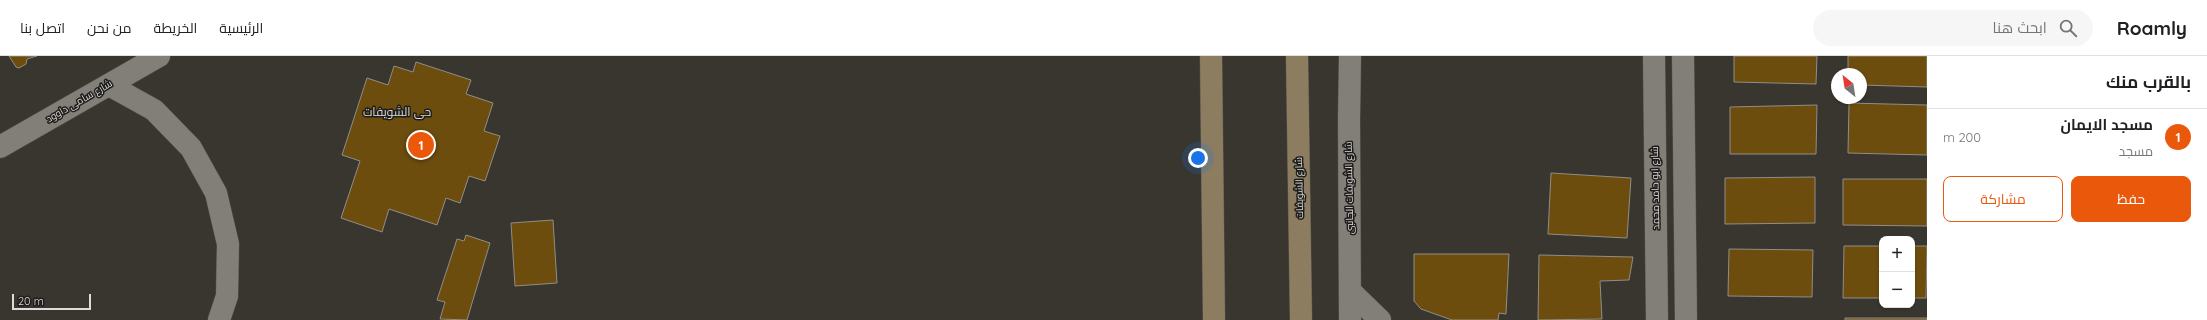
<!DOCTYPE html>
<html lang="ar">
<head>
<meta charset="utf-8">
<style>
  :root { --surface:#fff; --page:#f6f6f6; --text:#202124; --muted:#757577; --line:#e0e0e0; --accent:#ea580c }
  body { margin:0; font-family:Quicksand,Cairo,sans-serif; background:var(--page); color:var(--text); direction:rtl }
  .controls { position:absolute; right:12px; bottom:12px; display:grid; overflow:hidden; border-radius:8px; box-shadow:0 1px 3px #0004 }
  .controls button { width:36px; height:36px; display:grid; place-items:center; padding:0; border:0; border-bottom:1px solid var(--line); background:var(--surface); color:var(--text); font:20px sans-serif }
  .compass { position:absolute; left:1831px; top:12px; width:36px; height:36px; border-radius:50%; background:var(--surface); box-shadow:0 1px 3px #0004; rotate:330deg }
  .scale { position:absolute; left:12px; bottom:10px; width:79px; box-sizing:border-box; padding-left:4px; border:2px solid #dedcd9; border-top:0; font-size:11px; line-height:14px; white-space:nowrap; color:#dedcd9; -webkit-text-stroke:3px #1f1d1b; paint-order:stroke }
  .you { position:absolute; left:1198px; top:102px; width:14px; height:14px; margin:-10px; border:3px solid #fff; border-radius:50%; background:#1a73e8; box-shadow:0 0 0 6px #1a73e833 }
  .badge { display:grid; place-items:center; width:26px; height:26px; border-radius:50%; background:var(--accent); color:#fff; font-size:13px; font-weight:700 }
  .pin { position:absolute; translate:-50% -50%; border:2px solid #fff; box-shadow:0 1px 4px #0006 }
  .list { margin:0; padding:0; list-style:none }
  h2 { display:flex; justify-content:space-between; align-items:center; height:52px; margin:0; padding:0 16px; font-size:17px }
  h2 small { font-size:13px; font-weight:400; color:var(--muted) }
  .list li { display:grid; grid-template-columns:26px 1fr auto; gap:12px; align-items:center; box-sizing:border-box; height:56px; padding:0 16px; border-top:1px solid var(--line) }
  .list b { display:block; font-size:15px; white-space:nowrap }
  .list p { margin:0; font-size:13px; white-space:nowrap; color:var(--muted) }
  .list em { font-size:13px; font-style:normal; color:var(--muted) }
  .actions { display:flex; gap:8px; padding:12px 16px }
  .actions a { flex:1; padding:9px 0; border:1px solid var(--accent); border-radius:8px; text-align:center; font-size:14px; color:var(--accent) }
  .actions .main { background:var(--accent); color:#fff }
  .icon { flex:none; width:22px; height:22px; fill:none; stroke:currentColor; stroke-width:2; stroke-linecap:round; stroke-linejoin:round }
  .map { position:relative; flex:none; width:1927px; height:264px; overflow:hidden; direction:ltr }
  header { display:flex; align-items:center; gap:24px; box-sizing:border-box; height:56px; padding:0 20px; background:var(--surface); border-bottom:1px solid var(--line) }
  header strong { font-size:19px }
  nav { display:flex; gap:22px; margin-inline-start:auto; font-size:14px }
  .search { width:280px; height:36px; background:var(--page); display:flex; align-items:center; gap:10px; box-sizing:border-box; padding:0 14px; border-radius:22px; color:var(--muted); font-size:15px }
  main { display:flex }
  aside { flex:1; background:var(--surface) }
  .map>svg:first-child { display:block }
  .building { fill:#6c4d0e; stroke:#918d87 }
  .lines { fill:none; stroke-linecap:round; stroke-linejoin:round }
  .minor-casing { stroke:#55524e; stroke-width:23 }
  .tertiary-casing { stroke:#55524e; stroke-width:23 }
  .secondary-casing { stroke:#55524e; stroke-width:23 }
  .minor { stroke:#827e78; stroke-width:22 }
  .tertiary { stroke:#827e78; stroke-width:22 }
  .secondary { stroke:#8c7c60; stroke-width:22 }
  .labels { text-anchor:middle; dominant-baseline:central; stroke-width:3; stroke-linejoin:round; paint-order:stroke }
  .street-label { font-size:10px; fill:#dedcd9; stroke:#1f1d1b }
  .quarter-label { font-size:12px; fill:#dedcd9; stroke:#1f1d1b }
</style>
</head>
<body>
<header>
<strong>Roamly</strong>
<div class="search"><svg class="icon" aria-label="search" viewBox="0 0 24 24"><circle cx="10" cy="10" r="6"/><path d="M15 15l6 6"/></svg>ابحث هنا</div>
<nav><a>الرئيسية</a><a>الخريطة</a><a>من نحن</a><a>اتصل بنا</a></nav>
</header>
<main>
<aside>
<h2>بالقرب منك<small></small></h2>
<ul class="list">
<li><span class="badge">1</span><div><b>مسجد الايمان</b><p>مسجد</p></div><em>200 m</em></li>
</ul>
<div class="actions"><a class="main">حفظ</a><a>مشاركة</a></div>
</aside>
<div class="map">
<svg width="1927" height="264" viewBox="0 0 1927 264">
  <rect width="100%" height="100%" fill="#393630"/>
  <path class="building" d="M9,0H37L27,3L26,8L19,12L16,11Z
    M1734,0H1817L1816,28L1734,26Z
    M1848,0H1927V31L1861,29V18H1848Z
    M416,6L471,24L466,38L493,47L484,75L500,80L485,125L469,120L460,147L446,142L437,169L389,153L382,176L341,162L360,105L342,99L367,22L388,29L394,10L413,16Z
    M1849,47L1927,49V99L1848,97Z
    M1817,49L1816,98H1730V51Z
    M1551,117L1631,122L1627,182L1548,178Z
    M1815,121V167L1725,168V122Z
    M1843,123H1927V170L1843,169Z
    M553,164L557,227L515,230L511,167Z
    M466,179L490,187L467,264L440,263L445,246L437,244L457,183L464,185Z
    M1844,190H1882V242H1843Z
    M1912,190H1927L1926,242H1912Z
    M1729,193L1813,194L1812,241L1728,240Z
    M1414,198H1509L1506,258L1499,257L1498,264H1452L1421,253L1414,245Z
    M1539,199L1633,201L1629,224L1600,225L1602,263L1538,264Z
    M1845,262H1927V264H1845Z"/>
  <g class="lines">
    <g class="minor-casing">
      <path id="minor" d="M1654,0L1657,264
        M1683,0L1686,264
        M1350,235L1380,264"/>
    </g>
    <g class="tertiary-casing">
      <path id="tertiary" d="M109,29L154,54L191,92L216,137L228,188L227,240L219,264
        M0,91L159,0
        M1350,264L1349,63L1350,0"/>
    </g>
    <g class="secondary-casing">
      <path id="secondary" d="M1211,0L1214,264
        M1297,0L1301,264"/>
    </g>
    <use href="#minor" class="minor"/>
    <use href="#tertiary" class="tertiary"/>
    <use href="#secondary" class="secondary"/>
  </g>
  <g class="labels">
    <g class="street-label">
      <text transform="translate(79 45) rotate(-30)">شارع سامى داوود</text>
      <text transform="translate(1299 132) rotate(-91)">شارع الشويفات</text>
      <text transform="translate(1349 132) rotate(-91)">شارع الشويفات الجانبى</text>
      <text transform="translate(1655 132) rotate(-91)">شارع ابو حامد محمد</text>
    </g>
    <g class="quarter-label">
      <text x="397" y="55">حى الشويفات</text>
    </g>
  </g>
</svg>
<div class="controls">
<button>+</button>
<button>−</button>
</div>
<svg class="compass" viewBox="-18 -18 36 36"><path d="M0-13l5 13h-10z" fill="#e53935"/><path d="M0 13l5-13h-10z" fill="#757577"/></svg>
<div class="scale">20 m</div>
<div class="you"></div>
<div class="pin badge" style="left:421px;top:89px">1</div>
</div>
</main>
</body>
</html>
